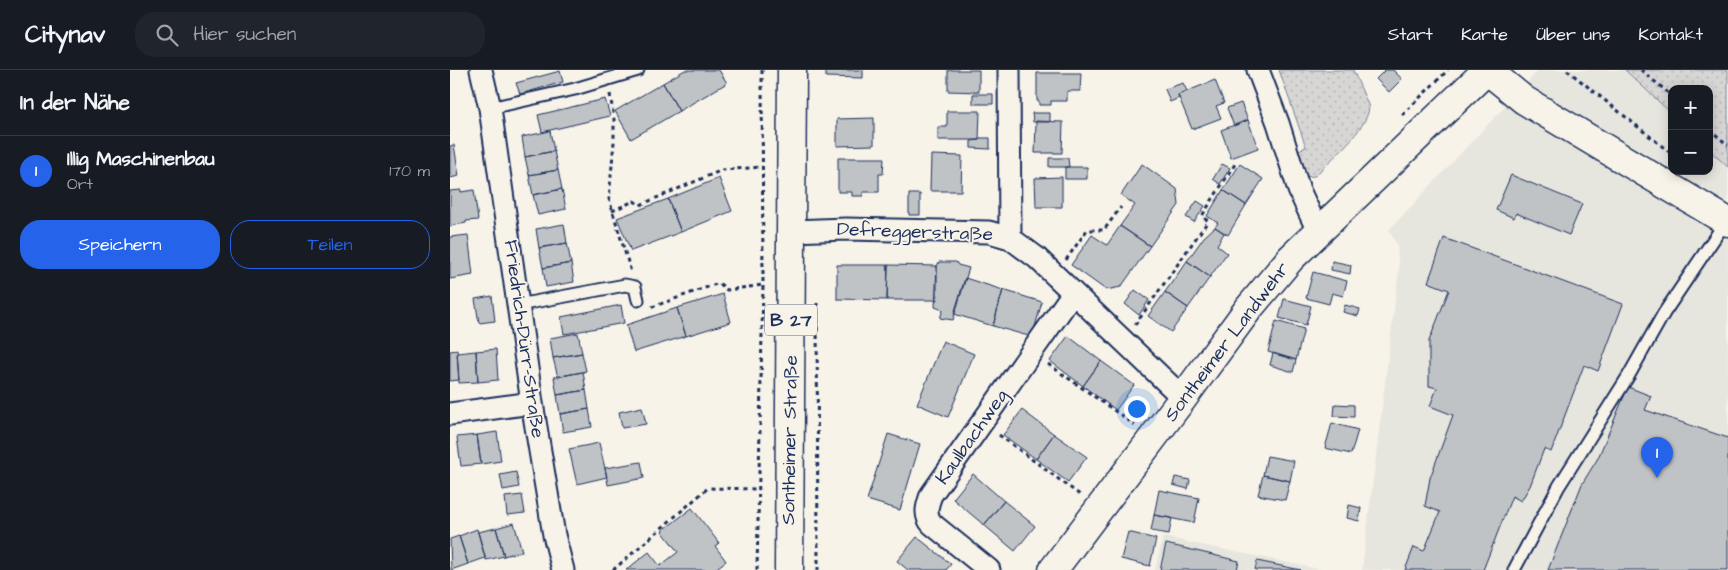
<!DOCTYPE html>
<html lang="de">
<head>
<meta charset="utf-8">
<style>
  :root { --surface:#171b24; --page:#20242c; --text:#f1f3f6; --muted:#9ea1a6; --line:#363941; --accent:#2563eb }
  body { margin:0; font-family:"Architects Daughter",sans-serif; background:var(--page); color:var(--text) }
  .controls { position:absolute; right:15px; top:15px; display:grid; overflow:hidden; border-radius:10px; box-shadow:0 2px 12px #0003 }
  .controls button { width:45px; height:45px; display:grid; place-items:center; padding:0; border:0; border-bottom:1px solid var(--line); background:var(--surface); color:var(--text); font:25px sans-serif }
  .you { position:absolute; left:686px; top:338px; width:18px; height:18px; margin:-12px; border:4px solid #fff; border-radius:50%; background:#1a73e8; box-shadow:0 0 0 8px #1a73e833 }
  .badge { display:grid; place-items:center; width:32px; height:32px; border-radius:50%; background:var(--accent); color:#fff; font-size:16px; font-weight:700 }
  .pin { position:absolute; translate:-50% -41px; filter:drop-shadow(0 1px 2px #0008) }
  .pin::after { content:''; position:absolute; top:26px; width:18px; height:15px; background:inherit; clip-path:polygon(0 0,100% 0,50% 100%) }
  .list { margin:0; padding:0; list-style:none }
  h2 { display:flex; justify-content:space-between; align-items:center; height:65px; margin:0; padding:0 20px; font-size:21px }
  h2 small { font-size:16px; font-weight:400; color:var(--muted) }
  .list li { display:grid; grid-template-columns:32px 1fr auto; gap:15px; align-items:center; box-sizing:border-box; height:70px; padding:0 20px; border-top:1px solid var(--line) }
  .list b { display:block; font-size:19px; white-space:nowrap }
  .list p { margin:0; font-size:16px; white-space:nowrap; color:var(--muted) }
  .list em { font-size:16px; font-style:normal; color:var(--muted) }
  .actions { display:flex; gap:10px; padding:15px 20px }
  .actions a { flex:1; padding:11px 0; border:1px solid var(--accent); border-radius:20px; text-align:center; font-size:18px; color:var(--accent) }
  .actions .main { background:var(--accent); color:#fff }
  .icon { flex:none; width:28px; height:28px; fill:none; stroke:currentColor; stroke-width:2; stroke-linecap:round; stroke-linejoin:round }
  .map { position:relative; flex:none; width:1278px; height:500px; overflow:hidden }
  header { display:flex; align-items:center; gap:30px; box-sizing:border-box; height:70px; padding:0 25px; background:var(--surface); border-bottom:1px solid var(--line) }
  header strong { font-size:24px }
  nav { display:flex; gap:28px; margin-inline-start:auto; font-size:18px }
  .search { width:350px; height:45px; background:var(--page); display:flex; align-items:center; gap:12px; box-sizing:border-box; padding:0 18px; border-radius:20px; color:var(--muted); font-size:19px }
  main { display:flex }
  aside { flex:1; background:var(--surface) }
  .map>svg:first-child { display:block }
  .built { fill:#e6e5de }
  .grass { fill:url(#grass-dots); stroke:#798299 }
  .building { fill:#c0c3c5; stroke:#1b2f5e }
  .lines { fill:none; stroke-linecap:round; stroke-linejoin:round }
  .lane-casing { stroke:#1b2f5e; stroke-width:15 }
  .street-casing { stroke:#1b2f5e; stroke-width:25 }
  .secondary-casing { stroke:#1b2f5e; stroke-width:31 }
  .primary-casing { stroke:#1b2f5e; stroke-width:31 }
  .path { stroke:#1b2f5e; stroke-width:3; stroke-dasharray:4 4; stroke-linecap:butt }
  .lane { stroke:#f7f3e8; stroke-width:11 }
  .street { stroke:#f7f3e8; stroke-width:21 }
  .secondary { stroke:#f7f3e8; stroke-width:28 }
  .primary { stroke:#f7f3e8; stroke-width:28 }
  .labels { text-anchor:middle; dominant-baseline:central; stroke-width:4; stroke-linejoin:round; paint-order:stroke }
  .shield { fill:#f7f3e8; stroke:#5d6a87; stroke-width:1 }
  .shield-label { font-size:18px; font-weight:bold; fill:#1b2f5e }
  .street-label { font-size:19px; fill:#1b2f5e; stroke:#f7f3e8 }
</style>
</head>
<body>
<header>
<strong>Citynav</strong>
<div class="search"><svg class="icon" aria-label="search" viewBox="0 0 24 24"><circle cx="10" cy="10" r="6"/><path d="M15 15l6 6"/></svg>Hier suchen</div>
<nav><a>Start</a><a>Karte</a><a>Über uns</a><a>Kontakt</a></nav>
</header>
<main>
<aside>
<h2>In der Nähe<small></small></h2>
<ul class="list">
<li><span class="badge">1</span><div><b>Illig Maschinenbau</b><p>Ort</p></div><em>170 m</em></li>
</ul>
<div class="actions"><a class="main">Speichern</a><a>Teilen</a></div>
</aside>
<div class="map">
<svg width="1278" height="500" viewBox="0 0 1278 500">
  <defs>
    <pattern id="grass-dots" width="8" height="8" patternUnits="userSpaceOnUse" patternTransform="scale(1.25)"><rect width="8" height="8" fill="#d7d6d4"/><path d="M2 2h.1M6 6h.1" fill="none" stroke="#b8b8b8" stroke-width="1.8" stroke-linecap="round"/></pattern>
  </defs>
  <rect width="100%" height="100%" fill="#f7f3e8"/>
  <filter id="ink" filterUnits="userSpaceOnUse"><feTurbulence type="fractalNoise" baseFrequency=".02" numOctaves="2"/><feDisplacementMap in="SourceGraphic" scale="10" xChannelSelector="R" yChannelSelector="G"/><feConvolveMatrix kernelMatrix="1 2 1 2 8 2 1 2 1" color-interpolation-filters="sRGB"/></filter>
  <g filter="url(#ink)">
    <path class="built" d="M1089,0H1175L1222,44V101H1259V80L1278,97V500H912L949,199L947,175L939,160Z
      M713,467L873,500H705Z"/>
    <path class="grass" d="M829,0H903L919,37C918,59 880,90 865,106L853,107L846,81L856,77Z
      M1175,0H1278V97L1259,80V19H1222V44Z"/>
    <path class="building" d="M235,0H269L277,13L229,41L213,13Z
      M376,0H413V8L376,7Z
      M498,0H529V22L498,21Z
      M935,0H943L952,9L939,22L926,9Z
      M110,1L113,12L70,24L66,13Z
      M587,3H631L630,21H617V31H601V35H589V31H587Z
      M765,10L774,33L766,36L771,48L742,59L728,25Z
      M213,13L229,41L181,69L165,41Z
      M733,13L737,21L728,25L729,28L720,32L715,19Z
      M523,24H543V34H523Z
      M155,29L160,46L92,62L88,45Z
      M791,33L798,50L784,56L777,38Z
      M497,41H530L529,70H488V57H497Z
      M582,43H600V52H583Z
      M424,48V75L387,76V49Z
      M798,50L808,78L781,88L771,60Z
      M586,51L613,52L612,83H585Z
      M100,61L104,81L75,87L72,67Z
      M529,68H540V79L521,78V71L529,70Z
      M4,75L9,106L0,108V76Z
      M104,81L108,100L79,105L75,87Z
      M481,85L512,86L511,121H480Z
      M388,88H434L433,104H429V122H413V126H402V122H388Z
      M599,88H618L619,97H599Z
      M692,94L727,119L729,135L700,176L670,156L685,135L671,125Z
      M772,94L780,98L770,114L763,109Z
      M790,94L813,109L796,135L773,120Z
      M615,97H637V109H615Z
      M108,100L112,119L83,125L79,105Z
      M1061,105L1132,134L1119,165L1066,143L1064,148L1046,140Z
      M612,107V137H586L585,108Z
      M269,108L282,141L231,162L218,129Z
      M112,119L116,139L88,145L83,125Z
      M11,120V122L24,120L28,150L16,151V153L0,156V121Z
      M773,120L796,135L778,165L765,157L768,153L757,146Z
      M459,124H470V145H459Z
      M218,129L231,162L181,181L167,148Z
      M747,131L755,136L744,152L736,147Z
      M114,154L117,173L89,178L86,159Z
      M670,156L700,176L671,217L656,220L621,195L642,165L657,175Z
      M765,157L774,163L767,175L777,183L760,207L737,191L754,167Z
      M18,165L23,205L0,209V167Z
      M994,168L1173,234L1148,301L1134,295L1101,382L1094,379L1080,416L1071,431L1062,426L1033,500H955L964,477L974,481L990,442L975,436L980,408L1003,345L980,336L987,318L979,316V271L999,220L978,212Z
      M117,173L121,193L93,198L89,178Z
      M737,191L760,207L738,238L715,222Z
      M882,191L901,195L900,204L881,200Z
      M489,192H506L508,195L519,198L503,250L490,248L493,240L485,237L487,196Z
      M121,193L124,212L96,217L93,198Z
      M387,195H438L437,230L387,229Z
      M438,195L487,196V230H437Z
      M863,202L897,211L893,226L882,223L879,234L856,228Z
      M515,208L553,220L543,256L504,244Z
      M553,220L592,232L582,267L543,256Z
      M685,220L699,230L689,245L675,234Z
      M715,222L738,238L721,262L698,246Z
      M273,224L281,252L236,266L227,238Z
      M42,226L45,251L29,253L25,229Z
      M834,229L861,236L856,255L829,248Z
      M171,235L174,253L114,264L111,247Z
      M895,235L910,239L908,246L893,242Z
      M227,238L236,266L184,282L176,255Z
      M826,251L854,259L846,290L818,282Z
      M128,263L132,283L103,288L100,268Z
      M618,266L651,291L633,316L600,291Z
      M493,271L524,284L498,347L467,334Z
      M46,279L48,310L28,312L26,281Z
      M7,280L9,310L0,311V281Z
      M26,281L28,312L9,313L7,283Z
      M132,283L136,301L108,307L103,288Z
      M823,283L846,290L843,302L820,295Z
      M651,291L684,315L666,340L633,316Z
      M133,302L136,320L107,325L104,307Z
      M1178,317L1201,326L1195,340L1278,368V500H1098L1132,414L1148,388Z
      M136,320L139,339L110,344L107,325Z
      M885,334L904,335V347L884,346Z
      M192,337L196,354L172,358L169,342Z
      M139,339L142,357L113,362L110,344Z
      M572,340L604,364L586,389L553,365Z
      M882,353L908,360L901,384L875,378Z
      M47,362L51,391L31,394L27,365Z
      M438,364L470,374L450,440L417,430Z
      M604,364L637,387L618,412L586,389Z
      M27,365L31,394L11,396L7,367Z
      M149,373L157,407L127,414L119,379Z
      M817,386L844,391L840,411L813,405Z
      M191,392L194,408L158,415L155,398Z
      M66,402L69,417L53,420L50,405Z
      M523,404L554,431L534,455L503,429Z
      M813,405L840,411L835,430L808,425Z
      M725,407L740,410L738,419L723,415Z
      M709,420L749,428L744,453L704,445Z
      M72,425L75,443L57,445L55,427Z
      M554,431L585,456L565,481L534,455Z
      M899,435L911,438L909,451L897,448Z
      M242,438L269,473L265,476L276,491L264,500H176L199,482L210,496L228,482L212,461Z
      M704,445L722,448L719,464L701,461Z
      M64,453L72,481L54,486L46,458Z
      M46,458L54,486L36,490L28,462Z
      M27,459L35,488L18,494L9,466Z
      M678,462L706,469L700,496L671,489Z
      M9,466L18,494L1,500L0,469Z
      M467,467L501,494L496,500H458L447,491Z
      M716,474L789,491L787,500H710Z
      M807,491L851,500H805Z"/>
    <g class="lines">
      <g class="lane-casing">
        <path id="lane" d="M40,38L125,19L188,0
          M68,235L175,215L185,217L188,230
          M1064,500L1109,416L1179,305L1214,243L1276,151"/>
      </g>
      <g class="street-casing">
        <path id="street" d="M31,0L40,38L82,333L104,465L113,500
          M559,0L560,168
          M808,0L828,53L849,120L868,161
          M342,161L396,159L539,162L560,168L587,188L733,328
          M0,344L82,333
          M539,500L482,454C474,445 477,436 481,425L623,223"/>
      </g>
      <g class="secondary-casing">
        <path id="secondary" d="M1037,0L1074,30L1278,152
          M603,500L733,328L799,238L841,188L1037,0"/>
      </g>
      <g class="primary-casing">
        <path id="primary" d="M339,500L342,0"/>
      </g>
      <path class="path" d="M1117,0L1222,84
        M1191,0L1222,26
        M160,24L164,49V72L159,129L181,202
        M952,45L998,0
        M1259,59L1278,75
        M162,141L184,131L190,135L272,100L312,97
        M616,190L637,160H654L671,137
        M367,233L368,500
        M202,237L269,213L277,220L313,215
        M685,255L758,151L752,146L787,91
        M598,294L685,355
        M549,365L630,425
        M163,500L258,418L309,419
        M307,500L313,215L312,0"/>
      <use href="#lane" class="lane"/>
      <use href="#street" class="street"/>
      <use href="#secondary" class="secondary"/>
      <use href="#primary" class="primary"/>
    </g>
  </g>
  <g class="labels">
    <rect class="shield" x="315" y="234.5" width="52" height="31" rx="4"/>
    <g class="shield-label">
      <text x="341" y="250">B 27</text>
    </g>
    <g class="street-label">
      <text transform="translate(465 162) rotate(2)">Defreggerstraße</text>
      <text transform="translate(74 269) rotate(82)">Friedrich-Dürr-Straße</text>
      <text transform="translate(777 272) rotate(-53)">Sontheimer Landwehr</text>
      <text transform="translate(522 367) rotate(-55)">Kaulbachweg</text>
      <text transform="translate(340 370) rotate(-89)">Sontheimer Straße</text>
    </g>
  </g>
</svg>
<div class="controls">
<button>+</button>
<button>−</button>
</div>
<div class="you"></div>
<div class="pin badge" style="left:1207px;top:408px">1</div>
</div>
</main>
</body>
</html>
